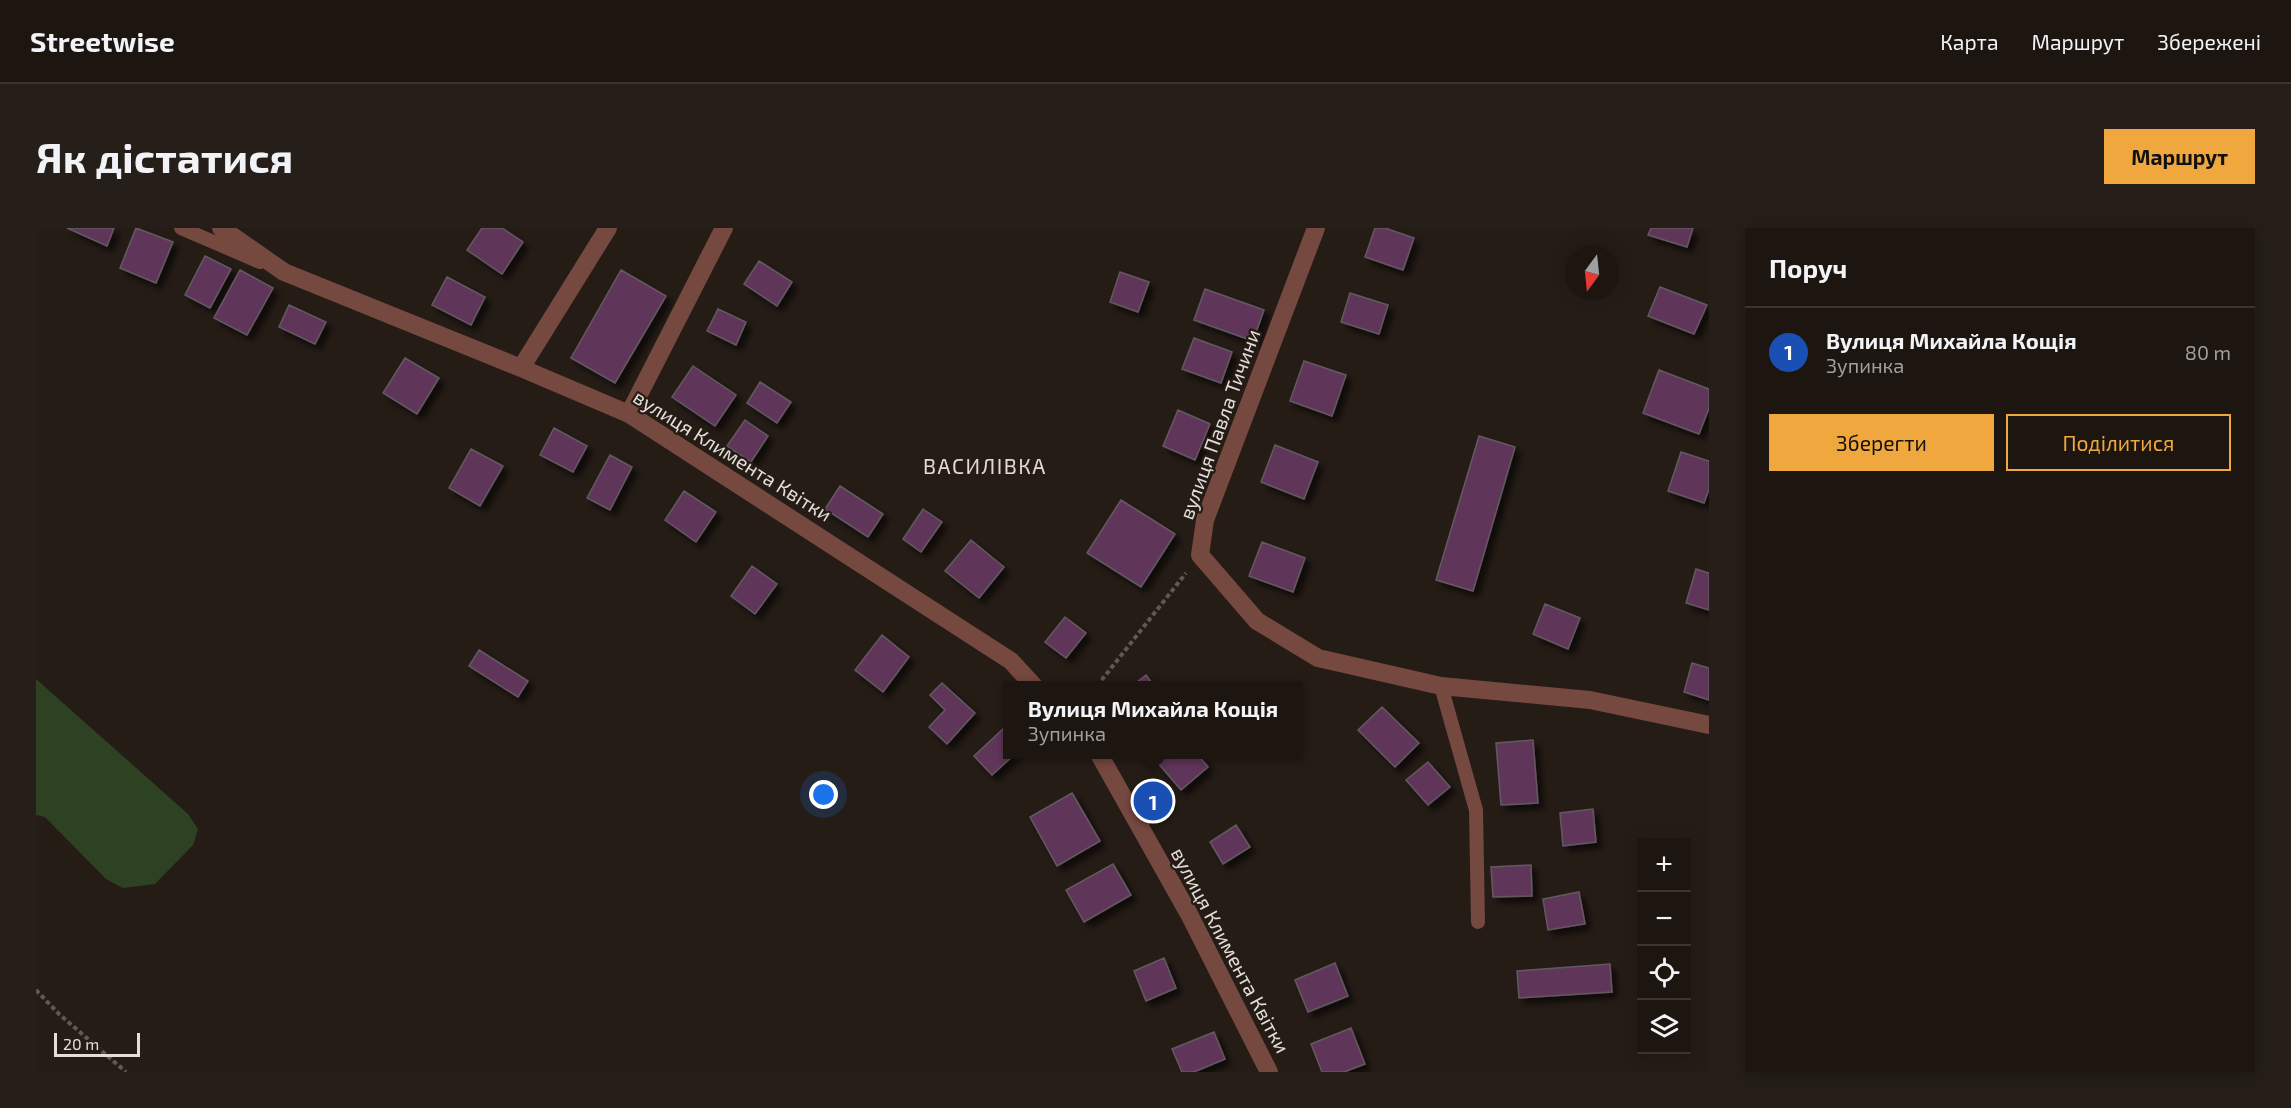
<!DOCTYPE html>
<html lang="uk">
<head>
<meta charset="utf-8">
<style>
  :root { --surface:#1c1510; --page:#251e19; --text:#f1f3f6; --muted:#a09f9f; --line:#3a3430; --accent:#efa73e }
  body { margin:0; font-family:"Exo 2",sans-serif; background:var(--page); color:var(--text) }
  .controls { position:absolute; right:18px; bottom:18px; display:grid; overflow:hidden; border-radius:0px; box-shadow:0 3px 15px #0003 }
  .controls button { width:54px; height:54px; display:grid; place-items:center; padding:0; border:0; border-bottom:2px solid var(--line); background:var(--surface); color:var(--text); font:30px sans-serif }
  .compass { position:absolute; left:1529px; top:18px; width:54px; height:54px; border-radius:50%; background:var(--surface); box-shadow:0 3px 15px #0003; rotate:195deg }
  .scale { position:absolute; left:18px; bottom:15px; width:86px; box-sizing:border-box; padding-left:6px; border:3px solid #e4ded9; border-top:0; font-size:16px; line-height:21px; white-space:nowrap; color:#e4ded9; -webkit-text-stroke:4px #251c16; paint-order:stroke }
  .you { position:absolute; left:788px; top:567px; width:21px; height:21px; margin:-15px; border:4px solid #fff; border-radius:50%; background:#1a73e8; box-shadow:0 0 0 9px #1a73e833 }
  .badge { display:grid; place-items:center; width:39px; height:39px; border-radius:50%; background:var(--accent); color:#fff; font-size:20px; font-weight:700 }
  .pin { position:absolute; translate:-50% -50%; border:3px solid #fff; box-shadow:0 2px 6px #0006 }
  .popup { position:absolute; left:967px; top:453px; width:300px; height:78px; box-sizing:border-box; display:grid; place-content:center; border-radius:0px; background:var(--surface); filter:drop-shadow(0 2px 4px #0005); font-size:20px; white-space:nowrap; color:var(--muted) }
  .popup b { font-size:22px; color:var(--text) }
  .popup::after { content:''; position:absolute; left:50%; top:100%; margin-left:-12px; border:12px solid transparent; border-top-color:var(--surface) }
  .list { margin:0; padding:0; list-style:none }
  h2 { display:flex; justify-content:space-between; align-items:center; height:78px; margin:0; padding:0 24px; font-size:26px }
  h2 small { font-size:20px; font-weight:400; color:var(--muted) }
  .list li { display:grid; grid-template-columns:39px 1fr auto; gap:18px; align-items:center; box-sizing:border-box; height:90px; padding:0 24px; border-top:2px solid var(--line) }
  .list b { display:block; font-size:22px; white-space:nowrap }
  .list p { margin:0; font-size:20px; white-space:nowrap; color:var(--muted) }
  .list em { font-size:20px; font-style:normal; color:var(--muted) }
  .actions { display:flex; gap:12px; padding:18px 24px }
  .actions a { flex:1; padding:14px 0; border:2px solid var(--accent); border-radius:0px; text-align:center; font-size:21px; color:var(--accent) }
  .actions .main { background:var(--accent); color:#111 }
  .icon { flex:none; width:33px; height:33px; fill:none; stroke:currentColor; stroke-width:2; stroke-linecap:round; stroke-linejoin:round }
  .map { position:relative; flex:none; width:1673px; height:844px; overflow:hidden; border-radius:0px }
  header { display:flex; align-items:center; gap:36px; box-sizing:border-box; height:84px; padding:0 30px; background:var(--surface); border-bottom:2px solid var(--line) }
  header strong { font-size:28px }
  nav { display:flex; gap:33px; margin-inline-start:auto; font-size:21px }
  .intro { display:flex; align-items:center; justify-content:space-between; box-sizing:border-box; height:144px; padding:0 36px }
  h1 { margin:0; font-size:42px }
  .button { padding:15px 27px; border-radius:0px; background:var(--accent); color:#111; font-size:21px; font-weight:700 }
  main { display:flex; gap:36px; padding:0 36px }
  aside { flex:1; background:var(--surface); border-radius:0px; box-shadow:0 3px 15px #0003 }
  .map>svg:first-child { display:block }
  .green { fill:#2d4222 }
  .building { fill:#61365a; stroke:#635961; stroke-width:1.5; filter:url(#shadow) }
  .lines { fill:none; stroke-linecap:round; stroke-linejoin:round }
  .path { stroke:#605853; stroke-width:4; stroke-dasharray:4.5 3; stroke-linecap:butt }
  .lane { stroke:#754840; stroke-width:14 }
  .street { stroke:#754840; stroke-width:18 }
  .labels { text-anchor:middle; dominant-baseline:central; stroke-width:4.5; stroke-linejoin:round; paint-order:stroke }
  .street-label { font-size:20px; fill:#e4ded9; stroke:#251c16 }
  .neighbourhood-label { font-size:21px; letter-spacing:1.5px; fill:#e5d8d0; stroke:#251c16 }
</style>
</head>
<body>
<header>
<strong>Streetwise</strong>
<nav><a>Карта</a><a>Маршрут</a><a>Збережені</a></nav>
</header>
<div class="intro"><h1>Як дістатися</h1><a class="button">Маршрут</a></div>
<main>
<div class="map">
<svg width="1673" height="844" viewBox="0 0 1673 844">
  <defs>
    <filter id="shadow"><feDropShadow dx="5.5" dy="5.5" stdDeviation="3" flood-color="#0009"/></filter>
  </defs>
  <rect width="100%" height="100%" fill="#251c16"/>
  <path class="green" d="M0,451L152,586L162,601L157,617L119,656L87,660L70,651L9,589L0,587Z"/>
  <path class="building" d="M31,0H78L71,18Z
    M100,0L137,14L120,55L84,40Z
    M446,0H466L487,14L466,46L431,22Z
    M1339,0H1349L1378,10L1367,42L1329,29Z
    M1615,0H1657L1651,19L1612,7Z
    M169,28L195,41L174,80L149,67Z
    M723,33L756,54L741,78L708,56Z
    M204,42L237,60L211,107L178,90Z
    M585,42L630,68L579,155L535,130Z
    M1084,44L1113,54L1102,84L1074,74Z
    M411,49L449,69L435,97L396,77Z
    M1624,59L1671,77L1658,106L1612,88Z
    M1169,61L1228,82L1217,113L1158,92Z
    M1314,65L1352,77L1343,106L1305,94Z
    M253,77L290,94L279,116L243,99Z
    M682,81L710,94L700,117L671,103Z
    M1158,110L1196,124L1185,155L1146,141Z
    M369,130L403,150L381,186L347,165Z
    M1268,133L1310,147L1296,188L1254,173Z
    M657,138L700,167L679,198L636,169Z
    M1623,142L1673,161V180L1663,206L1607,185Z
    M724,154L755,174L741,195L711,175Z
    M1142,182L1174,196L1159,232L1127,218Z
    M709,192L732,208L715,234L691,218Z
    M518,200L551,218L537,244L504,227Z
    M1443,208L1479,219L1437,363L1400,352Z
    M1239,217L1282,234L1268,271L1225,254Z
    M435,221L467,238L444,278L413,260Z
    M1645,224L1673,233V261L1668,275L1632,263Z
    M574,227L596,239L574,282L551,270Z
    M804,258L847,286L832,309L789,281Z
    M648,263L680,284L660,314L629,292Z
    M1085,272L1139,306L1105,359L1051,325Z
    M887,281L906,294L885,324L867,311Z
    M935,312L968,339L943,370L909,343Z
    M1226,314L1269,330L1257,364L1213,348Z
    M716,338L741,356L719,386L695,368Z
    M1660,341L1673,345V382L1650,375Z
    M1509,376L1544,390L1532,421L1497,406Z
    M1029,389L1050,405L1030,430L1009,414Z
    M846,407L873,429L847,464L819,442Z
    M443,422L492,453L482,469L433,438Z
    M1656,435L1673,440V472L1648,464Z
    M1110,447L1118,458H1096Z
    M906,455L939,485L911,516L893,499L909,482L894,467Z
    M1346,479L1383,515L1359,539L1322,502Z
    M970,498L972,526H979L956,547L938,528Z
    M1497,512L1502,575L1465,577L1460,515Z
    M1132,526H1161L1172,539L1145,562L1122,535Z
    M1392,534L1414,559L1392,577L1370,552Z
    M1036,565L1064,613L1021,638L994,589Z
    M1557,581L1560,614L1527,618L1524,585Z
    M1200,597L1214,619L1187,636L1174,614Z
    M1077,636L1095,667L1048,694L1030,662Z
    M1495,637L1496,668L1457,669L1455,639Z
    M1543,664L1549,696L1512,702L1507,671Z
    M1128,730L1140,760L1110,773L1098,743Z
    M1299,735L1312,768L1272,784L1259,752Z
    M1574,736L1576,764L1483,770L1481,743Z
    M1315,800L1329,836L1308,844H1286L1275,816Z
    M1178,804L1189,831L1158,844H1146L1136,821Z"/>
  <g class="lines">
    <path class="path" d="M1061,458L1150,345
      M0,762L23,786L90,844"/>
    <path class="lane" d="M145,0L224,34
      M1405,458L1440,582L1442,694"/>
    <path class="street" d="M185,0L248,44L485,140L593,186L975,433L998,458
      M1280,0L1169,292L1164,327L1221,393L1282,430L1405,458L1554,472L1673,497
      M485,140L572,0
      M593,186L688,0
      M1063,526L1153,686L1233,844"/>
  </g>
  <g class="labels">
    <g class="street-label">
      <text transform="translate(1183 196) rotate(-70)">вулиця Павла Тичини</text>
      <text transform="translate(697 227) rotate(32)">вулиця Климента Квітки</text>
      <text transform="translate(1195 722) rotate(62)">вулиця Климента Квітки</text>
    </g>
    <g class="neighbourhood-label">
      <text x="949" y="237">ВАСИЛІВКА</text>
    </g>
  </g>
</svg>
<div class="controls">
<button>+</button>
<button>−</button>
<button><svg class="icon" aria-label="locate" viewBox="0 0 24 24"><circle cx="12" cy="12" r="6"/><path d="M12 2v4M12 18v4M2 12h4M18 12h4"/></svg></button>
<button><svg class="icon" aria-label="layers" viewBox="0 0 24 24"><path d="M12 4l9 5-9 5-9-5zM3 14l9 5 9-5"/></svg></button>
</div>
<svg class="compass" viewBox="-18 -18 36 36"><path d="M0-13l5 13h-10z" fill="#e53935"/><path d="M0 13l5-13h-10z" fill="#a09f9f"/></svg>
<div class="scale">20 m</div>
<div class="you"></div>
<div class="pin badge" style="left:1117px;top:573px;background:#1a4fb4">1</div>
<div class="popup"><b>Вулиця Михайла Кощія</b>Зупинка</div>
</div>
<aside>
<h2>Поруч<small></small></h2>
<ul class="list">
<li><span class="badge" style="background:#1a4fb4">1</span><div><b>Вулиця Михайла Кощія</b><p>Зупинка</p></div><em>80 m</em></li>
</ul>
<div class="actions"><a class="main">Зберегти</a><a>Поділитися</a></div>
</aside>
</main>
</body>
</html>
